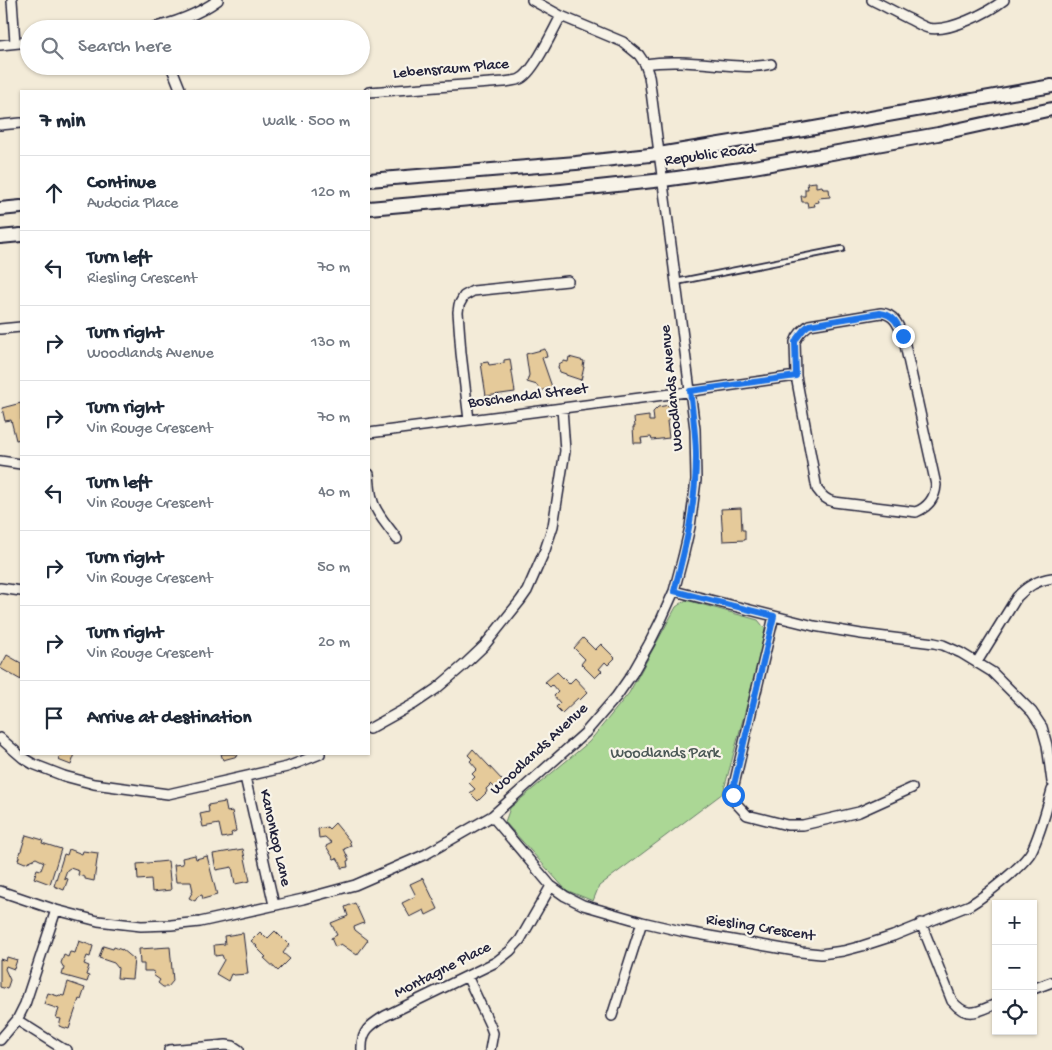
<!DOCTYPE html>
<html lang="en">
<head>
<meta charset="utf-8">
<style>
  :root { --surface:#fff; --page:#f6f6f7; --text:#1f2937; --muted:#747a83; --line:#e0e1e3 }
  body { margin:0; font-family:"Gochi Hand",sans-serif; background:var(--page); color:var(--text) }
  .controls { position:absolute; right:15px; bottom:15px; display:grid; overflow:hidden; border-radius:0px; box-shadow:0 1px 4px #0004 }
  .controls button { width:45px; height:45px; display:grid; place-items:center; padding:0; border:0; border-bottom:1px solid var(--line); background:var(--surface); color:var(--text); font:25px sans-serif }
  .stop { position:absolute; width:15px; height:15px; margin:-11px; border:4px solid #1a73e8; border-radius:50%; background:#fff }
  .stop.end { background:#1a73e8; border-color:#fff; box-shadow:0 1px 5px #0008 }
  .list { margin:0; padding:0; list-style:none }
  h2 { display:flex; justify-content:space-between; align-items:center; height:65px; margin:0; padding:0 20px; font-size:21px }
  h2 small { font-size:16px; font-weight:400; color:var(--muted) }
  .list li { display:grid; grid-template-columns:32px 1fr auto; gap:15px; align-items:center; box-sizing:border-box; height:75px; padding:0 20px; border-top:1px solid var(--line) }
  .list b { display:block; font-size:19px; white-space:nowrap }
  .list p { margin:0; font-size:16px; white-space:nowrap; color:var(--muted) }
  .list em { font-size:16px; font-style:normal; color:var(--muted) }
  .icon { flex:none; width:28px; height:28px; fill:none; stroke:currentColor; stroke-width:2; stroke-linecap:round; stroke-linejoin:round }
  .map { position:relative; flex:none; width:1052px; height:1050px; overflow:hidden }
  .search { position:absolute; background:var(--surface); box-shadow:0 1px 4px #0004; left:20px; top:20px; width:350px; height:55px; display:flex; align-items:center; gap:12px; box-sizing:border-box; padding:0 18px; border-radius:28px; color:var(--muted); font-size:19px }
  .panel { position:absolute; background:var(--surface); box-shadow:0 1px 4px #0004; left:20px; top:90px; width:350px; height:665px; border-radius:0px }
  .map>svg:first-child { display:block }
  .green { fill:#abd795; stroke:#667c68 }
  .building { fill:#e5ca9a; stroke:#22223b }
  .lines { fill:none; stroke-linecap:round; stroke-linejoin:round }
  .service-casing { stroke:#22223b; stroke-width:8 }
  .minor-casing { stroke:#22223b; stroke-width:12 }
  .secondary-casing { stroke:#22223b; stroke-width:16 }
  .service { stroke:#f7f3e8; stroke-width:4.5 }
  .minor { stroke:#f7f3e8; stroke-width:9 }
  .secondary { stroke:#f7f3e8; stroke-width:12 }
  .route { stroke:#1a73e8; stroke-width:6 }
  .labels { text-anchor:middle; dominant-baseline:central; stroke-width:4.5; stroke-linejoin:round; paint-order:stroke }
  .street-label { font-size:16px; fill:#22223b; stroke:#f7f3e8 }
  .park-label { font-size:16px; fill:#4b5856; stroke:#f7f3e8 }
</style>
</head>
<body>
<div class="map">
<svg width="1052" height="1050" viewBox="0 0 1052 1050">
  <rect width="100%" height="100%" fill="#f3ebd8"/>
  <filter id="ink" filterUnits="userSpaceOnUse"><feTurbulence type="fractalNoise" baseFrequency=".02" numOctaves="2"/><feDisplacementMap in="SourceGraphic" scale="10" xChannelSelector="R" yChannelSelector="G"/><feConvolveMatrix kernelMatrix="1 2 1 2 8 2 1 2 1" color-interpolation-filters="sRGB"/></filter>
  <g filter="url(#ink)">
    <path class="green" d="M686,600L758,620L767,631L723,793L599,886L593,901L566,890L505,822L510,808L589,742L629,693L676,607Z"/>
    <path class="building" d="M816,182V187L822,186L823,189H829L830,197L818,198L819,202L814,203L815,206L808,207L807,202H802L801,196H805V189H808L807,183Z
      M545,349L547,357L542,358L552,387L540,391L537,385L527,382L529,375L526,354Z
      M569,357L584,361L583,367H584L581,380L566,375V374L560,372L558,367L559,364L564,361L568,362Z
      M510,359L515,392L486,396L481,363L488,362L489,365L504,363V360Z
      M21,403V439L16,440L11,420L5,421L2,408Z
      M669,405L678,413V416L669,417V421H667L669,438L652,440L651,437L641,438L642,443H634L633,427H635L634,418L649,416V421H654L653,412L658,407Z
      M741,508L742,530H745V540L723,541L721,509Z
      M583,638L595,650L601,644L615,658L608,665L605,662L599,669L602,671L595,678L581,664L585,659L574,648Z
      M7,655L21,663V680L0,668Z
      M557,672L569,684L575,678L588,692L580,700L578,698L562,713L556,707L560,703L554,696L558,692L552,685L550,687L545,682Z
      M473,749L503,781L496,789L491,784L486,789L487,791L486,793L478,801L470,793L475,789L469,783L475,777L472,774L477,769L470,761L472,759L468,755Z
      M61,754H75L71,765L58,760Z
      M221,754H237L238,756L223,760Z
      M225,802L227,812L232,811L236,831L231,833L232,836L222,838L219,824L203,827L200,814L209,812L208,805Z
      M335,823L349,840L351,846L344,849L349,860L347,861L348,867L341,868V864L337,858L334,859L326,846L332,843L325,837L319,838L318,829L327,827L329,829Z
      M26,835L43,840L42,843L61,849L50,884L34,878L37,869L41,870L44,862L36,858L25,863L18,860Z
      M69,849L82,854L83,851L98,853L94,881L85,879V877L78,875L79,871L70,868L67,870L64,878L68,879L64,890L54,886L64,854L67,855Z
      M243,849L250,881L235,884L232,867L216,870L213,854Z
      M195,855L196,859L207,856L217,895L203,899L202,895L198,896L195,901L189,898L193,891L191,882H176L174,865L183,864L182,858Z
      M168,861L171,890L152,892L151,879L138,880L137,864Z
      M423,878L438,909L426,915L424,910L410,917L402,903L416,896L410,884Z
      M355,903L364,923L354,927L355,930L368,940L357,955L341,944L335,947L331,938L337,935L331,923L348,916L345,907Z
      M275,931L289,945L283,953L290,959L278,971L264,958L266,957L256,947L257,946L251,941L260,932L265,937L266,936L268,938Z
      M243,933L248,974L234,975L231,974L228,981L216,974L224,960L222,955L215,956L214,945L225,944L224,936Z
      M79,941L93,946L90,957L87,956L84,964L89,966L86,975L89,976L87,982L62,975L64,968L61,963L64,955L68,957L70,952L75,953Z
      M103,946L113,949L114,947L122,950V949L134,959L132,979L117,978L118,968L114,963L99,958Z
      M170,947L173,981L168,987H163L158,983L160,980L153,975L155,973L152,971H144V964H140L139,949Z
      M7,957L17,960L14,969L6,966L5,969L10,980L7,989L0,987V959L6,961Z
      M68,982L85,988L81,1000L79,999L69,1029L59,1026L61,1019L56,1018L59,1009L44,1004L48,993L58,996L59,995L64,996Z"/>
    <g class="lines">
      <g class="service-casing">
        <path id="service" d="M676,282L842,249"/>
      </g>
      <g class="minor-casing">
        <path id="minor" d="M12,0L15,43
          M872,0C884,6 895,12 907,18C914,21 921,26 928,28C948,33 989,12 1004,0
          M147,29C172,24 197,15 218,0
          M0,45L29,42
          M645,64C671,60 698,63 724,65C739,66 755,68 771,64
          M171,66L181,91
          M369,92L504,82C509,81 516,81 520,79C534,73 553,30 561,16
          M0,125L21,123
          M881,313C894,314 898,324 903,336L936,485C935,498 928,507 916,512L834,502C826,500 822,496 817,489L796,376L795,342C798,334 803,330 809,325Z
          M0,329L21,327
          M469,420L461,353L458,312L459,305L464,296L473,291L568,281
          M369,433L679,393L796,376
          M0,461L21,464
          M369,474C370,483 370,493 373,502C377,515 389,527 397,539
          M0,588L21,591
          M674,591L814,626L861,634L934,643L943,645L961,653L992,672L1032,712L1042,727L1047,745L1052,782
          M774,616L733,789L734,801L747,815L787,825H803L859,812L912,788
          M977,662L1017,597C1027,586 1038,580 1052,578
          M369,729L414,704L436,689L464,665L484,646L520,601L527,591L545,550L553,526L565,451L562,408
          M0,738L23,758L33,764L64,776L94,784L168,794L287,767L320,754
          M245,777L274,905
          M492,816L551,886L565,896L583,905L642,922L681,931L801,952L821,954L843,951L862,946L893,936L970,905C985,896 1023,866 1031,852C1040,835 1047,808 1052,790
          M0,891L56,910L98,921L141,926L171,925L200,922L303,899L355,885L426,854L492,816L585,733L616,697L632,674L649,644L661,620L674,591L683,557L690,527L696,480L695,429L649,76L645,64L639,55L623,42L561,16L532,0
          M921,923L952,1001C967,1019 977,1012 996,1004
          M467,976L490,1025L493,1033L490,1050
          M1033,989L1052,982
          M612,1016L642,922
          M17,1020L63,1049L67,1050
          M0,1040L17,1020L25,1004L56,910
          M169,1050L226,1045L233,1046L239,1050
          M362,1050C361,1031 370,1025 385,1016L496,962L510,951L520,940L551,886"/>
      </g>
      <g class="secondary-casing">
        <path id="secondary" d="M369,180L576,163L659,154L803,130L1052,86
          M369,208L561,191L663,180L748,168L938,134L1052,109
          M0,209L21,207
          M0,237L21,235"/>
      </g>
      <use href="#service" class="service"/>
      <use href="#minor" class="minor"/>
      <use href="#secondary" class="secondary"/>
    </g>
  </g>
  <g class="lines" filter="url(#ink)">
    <path class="route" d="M733,795V789L774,616L674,591C686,547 696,503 696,457C696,435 693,413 690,391L796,376L795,342L797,338L804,329L809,325L880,313C895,315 898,324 903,336"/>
  </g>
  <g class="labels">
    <g class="street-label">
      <text transform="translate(451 70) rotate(-5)">Lebensraum Place</text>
      <text transform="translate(710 156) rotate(-8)">Republic Road</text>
      <text transform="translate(673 388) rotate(-96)">Woodlands Avenue</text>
      <text transform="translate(528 397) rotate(-7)">Boschendal Street</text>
      <text transform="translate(540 750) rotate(-43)">Woodlands Avenue</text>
      <text transform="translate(274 838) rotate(77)">Kanonkop Lane</text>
      <text transform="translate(760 929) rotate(9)">Riesling Crescent</text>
      <text transform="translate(443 971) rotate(-27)">Montagne Place</text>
    </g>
    <g class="park-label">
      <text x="665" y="754">Woodlands Park</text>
    </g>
  </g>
</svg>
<div class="controls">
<button>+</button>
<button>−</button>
<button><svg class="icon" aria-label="locate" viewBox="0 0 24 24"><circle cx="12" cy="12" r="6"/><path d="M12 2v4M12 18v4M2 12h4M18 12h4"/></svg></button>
</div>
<div class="stop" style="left:733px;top:795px"></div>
<div class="stop end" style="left:903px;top:336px"></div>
<div class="search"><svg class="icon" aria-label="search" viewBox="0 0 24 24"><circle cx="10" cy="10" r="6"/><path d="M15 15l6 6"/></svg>Search here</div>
<section class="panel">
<h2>7 min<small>Walk · 500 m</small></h2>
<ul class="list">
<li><svg class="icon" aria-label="ahead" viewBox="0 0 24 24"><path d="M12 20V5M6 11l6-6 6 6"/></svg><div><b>Continue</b><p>Audocia Place</p></div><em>120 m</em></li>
<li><svg class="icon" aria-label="left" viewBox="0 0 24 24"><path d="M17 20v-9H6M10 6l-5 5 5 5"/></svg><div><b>Turn left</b><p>Riesling Crescent</p></div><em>70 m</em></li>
<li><svg class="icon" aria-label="right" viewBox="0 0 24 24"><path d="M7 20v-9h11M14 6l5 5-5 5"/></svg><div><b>Turn right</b><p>Woodlands Avenue</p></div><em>130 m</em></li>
<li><svg class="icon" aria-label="right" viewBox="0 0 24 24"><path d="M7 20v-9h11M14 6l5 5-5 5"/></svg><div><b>Turn right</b><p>Vin Rouge Crescent</p></div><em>70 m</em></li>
<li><svg class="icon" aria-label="left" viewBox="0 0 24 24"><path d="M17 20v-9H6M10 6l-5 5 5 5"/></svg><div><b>Turn left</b><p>Vin Rouge Crescent</p></div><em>40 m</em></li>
<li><svg class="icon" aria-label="right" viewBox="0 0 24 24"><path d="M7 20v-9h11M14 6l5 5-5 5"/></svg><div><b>Turn right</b><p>Vin Rouge Crescent</p></div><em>50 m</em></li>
<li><svg class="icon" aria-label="right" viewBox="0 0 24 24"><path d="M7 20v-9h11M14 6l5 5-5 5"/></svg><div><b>Turn right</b><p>Vin Rouge Crescent</p></div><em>20 m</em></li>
<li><svg class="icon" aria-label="arrive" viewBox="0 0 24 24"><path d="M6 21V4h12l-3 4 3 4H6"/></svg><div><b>Arrive at destination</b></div></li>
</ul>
</section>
</div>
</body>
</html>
